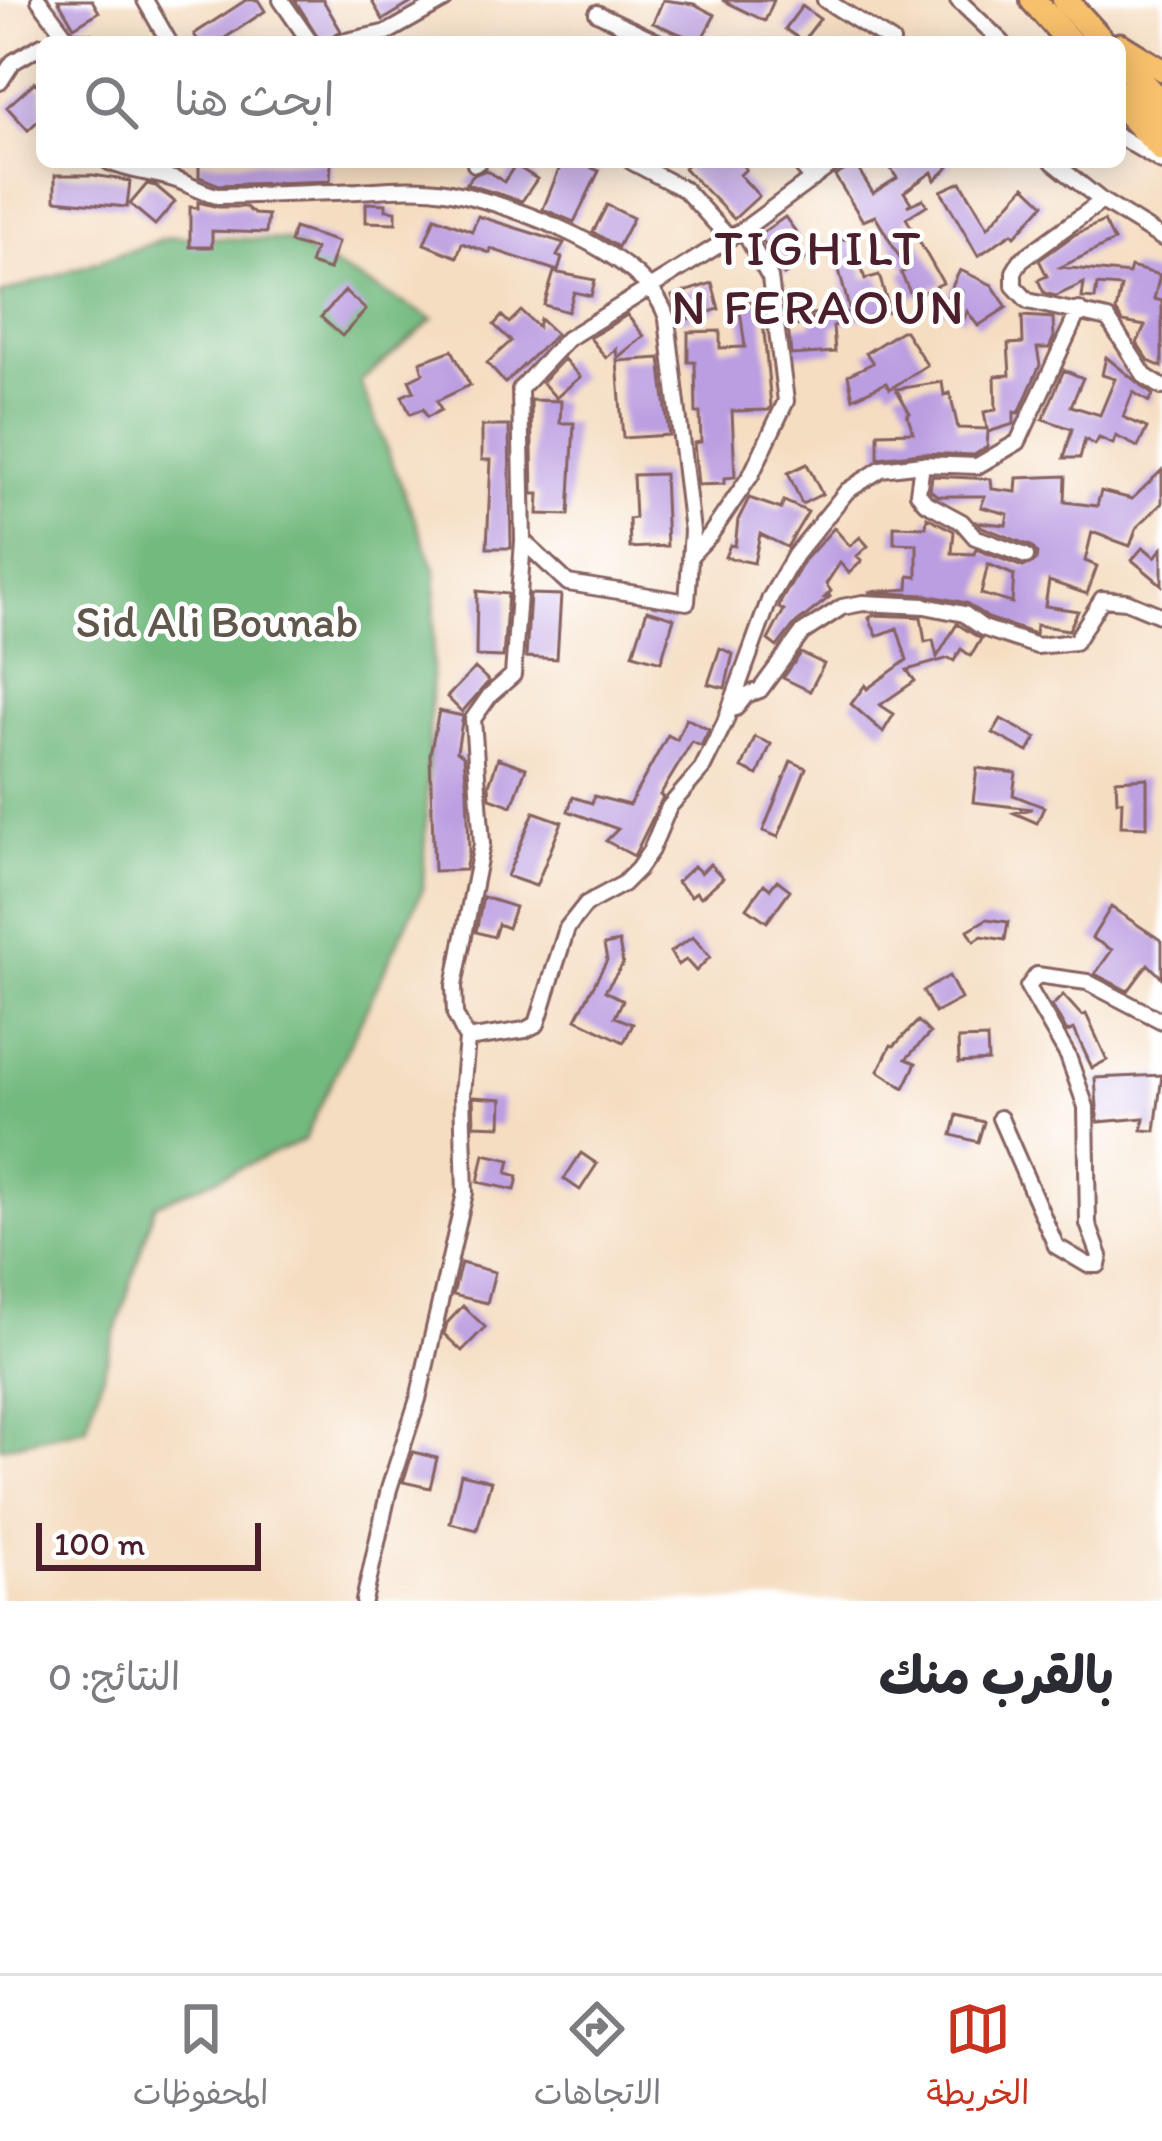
<!DOCTYPE html>
<html lang="ar">
<head>
<meta charset="utf-8">
<style>
  :root { --surface:#fff; --page:#f2f2f3; --text:#2b2b33; --muted:#7c7c81; --line:#e1e1e2; --accent:#c8321e }
  body { margin:0; font-family:Itim,"Playpen Sans Arabic",sans-serif; background:var(--page); color:var(--text); direction:rtl }
  .scale { position:absolute; left:36px; bottom:30px; width:225px; box-sizing:border-box; padding-left:12px; border:6px solid #4a1f2b; border-top:0; font-size:33px; line-height:42px; white-space:nowrap; color:#4a1f2b; -webkit-text-stroke:9px #fff; paint-order:stroke }
  .list { margin:0; padding:0; list-style:none }
  h2 { display:flex; justify-content:space-between; align-items:center; height:156px; margin:0; padding:0 48px; font-size:51px }
  h2 small { font-size:39px; font-weight:400; color:var(--muted) }
  .icon { flex:none; width:66px; height:66px; fill:none; stroke:currentColor; stroke-width:2; stroke-linecap:round; stroke-linejoin:round }
  .map { position:relative; flex:none; width:1162px; height:1601px; overflow:hidden; direction:ltr }
  .search { position:absolute; background:var(--surface); box-shadow:0 6px 30px #0003; left:36px; right:36px; top:36px; height:132px; display:flex; align-items:center; gap:30px; box-sizing:border-box; padding:0 42px; border-radius:18px; color:var(--muted); font-size:45px }
  .sheet { height:372px; background:var(--surface) }
  nav { display:flex; justify-content:space-around; align-items:center; box-sizing:border-box; height:168px; border-top:3px solid var(--line); background:var(--surface); font-size:33px; color:var(--muted) }
  nav a { display:grid; justify-items:center; gap:6px }
  nav .on { color:var(--accent) }
  .map>svg:first-child { display:block }
  .forest { fill:#73ba7f; stroke:#5e6c55; stroke-width:3 }
  .building { fill:#bb9de1; fill-rule:evenodd }
  .lines { fill:none; stroke-linecap:round; stroke-linejoin:round }
  .street-casing { stroke:#866260; stroke-width:20 }
  .primary-casing { stroke:#866260; stroke-width:27 }
  .highway-casing { stroke:#866260; stroke-width:30 }
  .street { stroke:#fff; stroke-width:14 }
  .primary { stroke:#f7c06c; stroke-width:21 }
  .highway { stroke:#f7c06c; stroke-width:24 }
  .labels { text-anchor:middle; dominant-baseline:central; stroke-width:9; stroke-linejoin:round; paint-order:stroke }
  .park-label { font-size:45px; fill:#5f574b; stroke:#fff }
  .quarter-label { font-size:51px; letter-spacing:3px; fill:#4a1f2b; stroke:#fff }
</style>
</head>
<body>
<div class="map">
<svg width="1162" height="1601" viewBox="0 0 1162 1601">
  <rect width="100%" height="100%" fill="#fff"/>
  <filter id="ink" filterUnits="userSpaceOnUse"><feTurbulence type="fractalNoise" baseFrequency=".00833" numOctaves="2"/><feDisplacementMap in="SourceGraphic" scale="24" xChannelSelector="R" yChannelSelector="G"/><feConvolveMatrix kernelMatrix="1 2 1 2 8 2 1 2 1" color-interpolation-filters="sRGB"/></filter>
  <filter id="wash" filterUnits="userSpaceOnUse"><feTurbulence type="fractalNoise" baseFrequency=".004" numOctaves="4" result="noise"/><feDisplacementMap in="SourceGraphic" scale="48" xChannelSelector="R" yChannelSelector="G"/><feGaussianBlur stdDeviation="2.7" result="paint"/><feColorMatrix in="noise" values="0 0 0 0 0 0 0 0 0 0 0 0 0 0 0 0 0 1.4 0 .05"/><feComposite in="paint" operator="in"/></filter>
  <g filter="url(#wash)">
    <rect width="100%" height="100%" fill="#f5ddc1"/>
    <path class="forest" d="M171,237L286,240L433,319L360,382L436,572L423,889L304,1140L155,1205L86,1428L0,1447V294Z"/>
    <g id="blocks">
      <path class="building" d="M58,0H92L99,12L74,27Z
        M246,0H258L265,11L219,42H199L194,34Z
        M295,0H323L341,31L321,42Z
        M371,0H416L383,20Z
        M663,0L694,4L715,15L700,42L653,23Z
        M722,0H774L765,21Z
        M802,6L820,19L803,41L785,29Z
        M35,82L42,90V117L28,130L7,107Z
        M199,162H331L330,181L219,185L199,177Z
        M562,162H595L592,168L599,171L574,222L543,209Z
        M689,162H739L746,169L740,175L759,196L734,219L684,168Z
        M895,162H954L935,180L932,172L904,192L911,203L907,206L923,199L927,205L906,218L943,283L912,297L901,273L907,270L875,216L863,221L835,176L855,164L873,193L897,178L889,166Z
        M515,165L537,179L522,201L466,184L473,175L486,170L504,182Z
        M55,175H93L130,181L127,207L55,200Z
        M961,182L988,227L1025,186L1044,204L1015,236L1012,233L978,256L941,191Z
        M147,184L156,186L175,202L155,225L130,204Z
        M198,202L218,207H246L254,214L268,215L266,233L212,231V247H190V207L198,208Z
        M366,203L386,204V210L396,211V223L366,222Z
        M607,205L633,218L618,247L593,232Z
        M478,216L564,243L557,256L562,258L558,271L491,249L490,253L462,243L457,257L424,244L435,217L472,231Z
        M785,217L799,236L793,240L806,259L784,275L759,235Z
        M1104,221L1114,241L1061,267L1129,274L1131,267L1160,275L1154,299L1162,301V367L1149,361L1137,343L1145,326L1123,322L1116,311L1121,287L1097,285L1095,299L1082,298L1084,283L1056,296L1044,293L1038,280L1047,276L1039,260L1074,235Z
        M294,228L338,242L329,270L310,264L315,249L290,243Z
        M851,237L865,279L879,275L890,311L833,326L835,352L791,355L788,326L812,325L811,314L850,312L832,243Z
        M960,270L992,285L1007,307L978,326L967,311L964,319L938,307L963,291L948,295Z
        M554,272L595,280L591,296L574,292L568,312L544,305Z
        M712,283L719,309L681,321L672,296Z
        M345,291L366,310L342,336L321,317Z
        M761,300L771,406L769,410L732,411L735,477L724,478V484L698,485L694,443L701,442L700,413H696L695,362H688V332L720,331V348L745,347L740,310L748,309L747,302Z
        M521,311L538,327L540,319L556,334L505,383L487,363L511,341L494,325L502,316L509,323Z
        M627,315L644,336L617,358L616,349L606,358L590,338Z
        M1022,316L1053,318L1054,337L1049,348H1037L1040,365L1019,413L1014,412V424L988,432L987,447L974,455L921,453L878,458V433L913,432L907,414L910,413L896,389L942,382L944,395L950,393L958,428L987,429L984,412L996,410L995,376L1010,375L1008,344L1023,343Z
        M901,331H905L927,365L890,389L886,383L853,398L848,375L873,363L866,353Z
        M452,350L470,385L437,401L441,410L427,417L423,409L410,414L402,396L414,391L409,380L423,373L420,362Z
        M1106,357L1153,395L1149,402L1133,392L1123,417L1147,428L1138,447L1116,436L1113,444L1099,438L1095,445L1085,439L1080,458H1064L1072,429L1043,419L1064,370L1083,378L1071,406L1100,415L1115,379L1102,375Z
        M660,358L669,435L623,438L617,361Z
        M564,359L580,377L556,398L542,382Z
        M531,400L561,401L560,423H574L569,515L538,514L539,494H533Z
        M482,426H509L511,548H487L491,460H482Z
        M807,464L822,494L802,504L788,473Z
        M1162,470V503L1137,527L1130,546L1092,532L1085,561L1097,566L1087,594L1049,581L1045,606L1078,611L1069,630L1036,625L1035,634L988,618L966,603L926,595L868,592L908,589L909,576L917,577V544L894,543V526L926,527L927,517L954,531L952,553L974,554L976,549L1023,567L1036,561L1037,553L1031,546L982,527L977,522L1006,525L1008,514L981,507L985,496H938L930,490L932,476L991,479L992,489L1016,492L1017,478L1066,476L1065,502L1097,506L1101,491L1132,499ZM988,564L1014,575L1012,603L981,594Z
        M664,474L667,546L630,548L629,519L635,518L633,475Z
        M749,498L781,509L784,501L808,512L787,547L760,534L754,563L725,557L730,545L735,546L738,520Z
        M834,528L850,546L860,537L868,546L857,556L862,561L849,573L840,563L826,584L831,591L825,597L831,596L793,626L777,647L768,640L784,610L779,608L781,601L804,561Z
        M1143,547L1155,557L1162,548V585L1132,560Z
        M477,591L508,594L503,657L476,656Z
        M530,594L561,595L557,659L526,657Z
        M647,610L674,618L661,662L633,654Z
        M873,615L921,617L925,642L933,640L937,657L957,624L981,639L971,656L961,649L954,661L949,658L907,670L915,681L880,705L894,714L883,732L851,704L865,685L867,689L907,660L897,628L877,636L869,618Z
        M720,648L733,654L725,688L708,684Z
        M801,653L824,664L810,691L783,678Z
        M475,668L489,681L462,712L447,697Z
        M439,711L463,716L457,751L464,756L467,790L469,851L465,870L434,871L430,754Z
        M686,718L709,730L701,746L692,742L660,795L663,797L634,856L606,841L618,829L568,811L573,797L592,803L594,796L629,805L668,735L677,740Z
        M1001,719L1036,738L1028,752L993,733Z
        M755,737L771,744L758,775L742,768Z
        M498,758L526,768L512,806L490,798L489,785Z
        M791,761L806,768L778,837L763,831Z
        M977,768L1016,773L1013,795L1044,807L1037,823L1014,813L1032,809L973,802Z
        M1147,778V827L1121,826L1122,801H1117L1116,780Z
        M534,812L562,822L536,886L507,876Z
        M710,864L723,878L701,897L696,892L691,896L677,882L694,866L701,873Z
        M777,880L790,890L767,922L747,908L764,884L770,889Z
        M483,897L515,907L508,928L498,924L494,937L476,932Z
        M1111,907L1162,941V978L1148,964L1128,991L1095,974L1112,950L1092,938Z
        M987,919L1008,922L1005,940L982,936L974,941L968,930Z
        M693,937L710,957L696,971L686,960L678,965L670,952Z
        M619,942L623,964L605,991L623,1000L615,1017L633,1024L624,1042L576,1019L607,960L604,945Z
        M949,976L961,999L935,1013L923,991Z
        M1063,995L1082,1016L1086,1014L1107,1060L1092,1068L1074,1029L1067,1032L1052,1006Z
        M918,1021L930,1033L906,1059L916,1063L904,1088L878,1071L891,1045L894,1046Z
        M987,1038L988,1061L959,1063L958,1039Z
        M1162,1075L1155,1131L1142,1130L1144,1118L1098,1122L1095,1078Z
        M473,1097L502,1099L501,1126L474,1125Z
        M957,1115L984,1122L978,1142L952,1135Z
        M581,1153L597,1164L580,1190L564,1179Z
        M484,1154L510,1160L507,1173L518,1176L515,1190L478,1182Z
        M461,1263L495,1272L487,1303L453,1295Z
        M463,1306L485,1327L462,1351L444,1334L447,1323Z
        M413,1452L437,1458L430,1488L403,1482Z
        M461,1474L491,1481L477,1530L450,1523Z"/>
    </g>
  </g>
  <g filter="url(#ink)">
    <use href="#blocks" fill-opacity="0" stroke="#866260" stroke-width="3"/>
    <g class="lines">
      <g class="street-casing">
        <path id="street" d="M39,0L68,39
          M145,0L169,42
          M281,0L310,42
          M825,0L892,42
          M958,0L1002,42
          M597,13L658,42
          M55,42L68,39L90,42
          M341,42L388,32L445,0
          M0,82L13,62L42,45
          M1120,137L1162,162
          M109,162C130,171 149,172 170,178C187,182 200,193 218,196C265,195 311,193 358,191C388,189 421,186 451,192C513,205 649,253 667,319L692,531L687,602L568,583L523,541
          M632,162L685,190L729,238
          M798,162L813,179
          M1053,162L1102,201L1162,238
          M475,164L478,162
          M1102,201L1021,260L1014,272V286L1028,301L1108,319L1145,376L1162,387
          M922,464L918,493L925,502L962,522L975,537L1026,556
          M693,553L710,535L751,475L786,401L770,278L743,230
          M736,708L746,695L760,690L802,633L842,607L863,603L925,606L964,614L983,628L1037,646L1075,642L1102,599L1126,601L1162,616
          M467,1039L525,1030L537,1024L567,928L586,904L623,884L638,869L651,850L669,807L702,769L725,722L770,598L795,555L847,491L881,469L922,464L977,466L1018,442L1079,310
          M1000,1118L1056,1246L1088,1265H1098L1100,1256L1088,1224L1086,1107L1068,1056L1028,987L1037,975L1087,982L1162,1021
          M364,1601L389,1489L418,1399L465,1193L462,1094L467,1039L455,1014L454,986L482,844L473,719L490,695L513,675L523,541L520,389L567,339L743,230L835,162"/>
      </g>
      <g class="primary-casing">
        <path id="primary" d="M1120,44L1162,70
          M1124,111L1162,151"/>
      </g>
      <g class="highway-casing">
        <path id="highway" d="M1033,0L1070,42
          M1065,0L1103,42
          M1120,61L1162,104
          M1120,93L1162,132"/>
      </g>
      <use href="#street" class="street"/>
      <use href="#primary" class="primary"/>
      <use href="#highway" class="highway"/>
    </g>
  </g>
  <g class="labels">
    <g class="park-label">
      <text x="217" y="621">Sid Ali Bounab</text>
    </g>
    <g class="quarter-label">
      <text x="819" y="247">TIGHILT<tspan x="819" dy="59">N FERAOUN</tspan></text>
    </g>
  </g>
</svg>
<div class="scale">100 m</div>
<div class="search"><svg class="icon" aria-label="search" viewBox="0 0 24 24"><circle cx="10" cy="10" r="6"/><path d="M15 15l6 6"/></svg>ابحث هنا</div>
</div>
<section class="sheet">
<h2>بالقرب منك<small>النتائج: 0</small></h2>
<ul class="list">
</ul>
</section>
<nav>
<a class="on"><svg class="icon" aria-label="map" viewBox="0 0 24 24"><path d="M3 6l6-2 6 2 6-2v14l-6 2-6-2-6 2zM9 4v14M15 6v14"/></svg>الخريطة</a>
<a><svg class="icon" aria-label="directions" viewBox="0 0 24 24"><path d="M12 3l9 9-9 9-9-9zM9 14v-3h6M13 9l2 2-2 2"/></svg>الاتجاهات</a>
<a><svg class="icon" aria-label="saved" viewBox="0 0 24 24"><path d="M7 4h10v16l-5-4-5 4z"/></svg>المحفوظات</a>
</nav>
</body>
</html>
